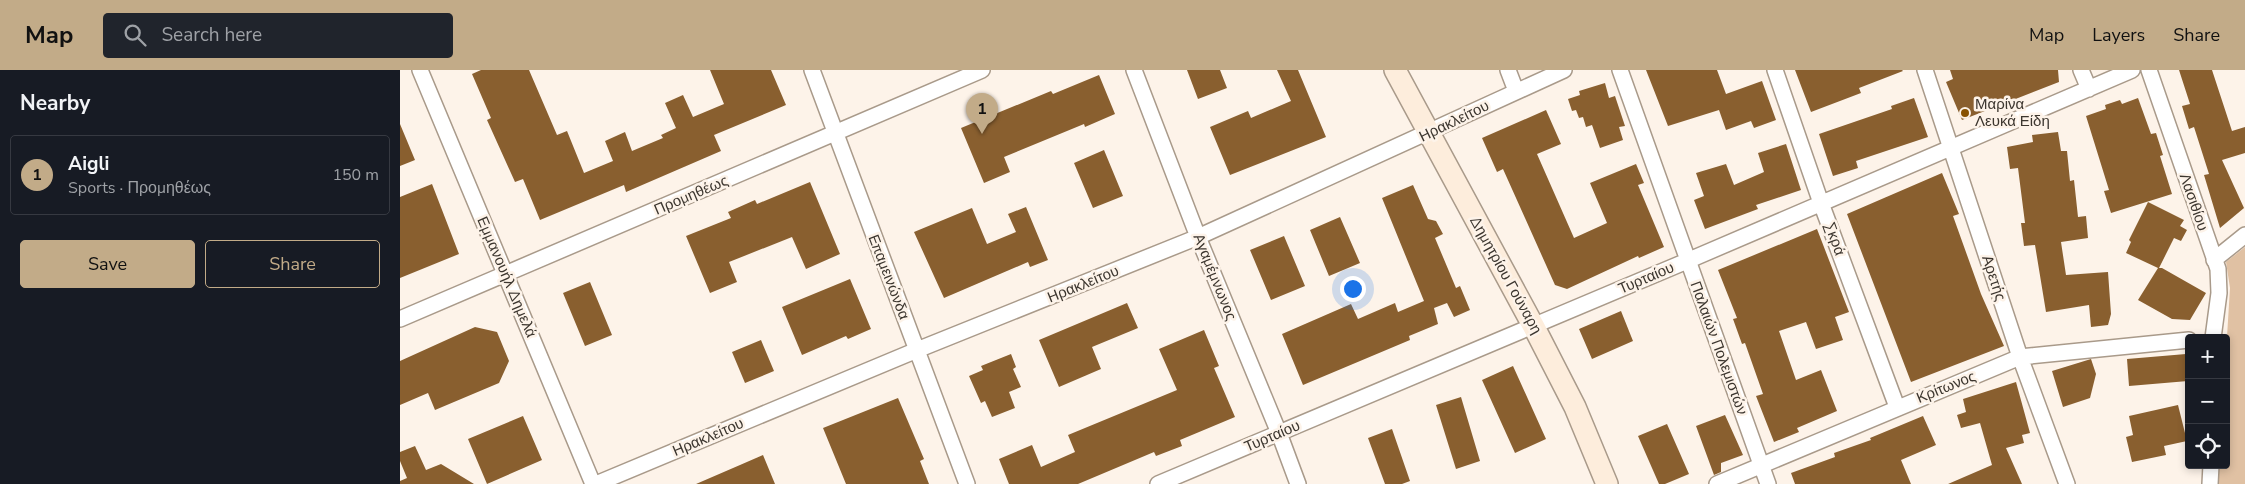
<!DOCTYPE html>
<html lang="en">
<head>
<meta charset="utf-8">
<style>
  :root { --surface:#171b24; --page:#20242c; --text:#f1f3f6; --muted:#9ea1a6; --line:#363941; --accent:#c2ab88 }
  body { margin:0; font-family:"Nunito Sans",sans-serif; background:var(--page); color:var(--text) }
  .controls { position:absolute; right:15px; bottom:15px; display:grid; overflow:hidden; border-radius:5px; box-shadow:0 2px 8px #0003 }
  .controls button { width:45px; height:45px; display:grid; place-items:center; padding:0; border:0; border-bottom:1px solid var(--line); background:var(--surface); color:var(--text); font:25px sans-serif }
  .you { position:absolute; left:952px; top:218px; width:18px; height:18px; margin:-12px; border:4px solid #fff; border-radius:50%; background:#1a73e8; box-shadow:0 0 0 8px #1a73e833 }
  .badge { display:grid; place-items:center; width:32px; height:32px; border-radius:50%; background:var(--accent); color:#111; font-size:16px; font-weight:700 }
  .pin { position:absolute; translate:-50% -41px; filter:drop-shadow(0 1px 2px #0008) }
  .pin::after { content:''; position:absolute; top:26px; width:18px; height:15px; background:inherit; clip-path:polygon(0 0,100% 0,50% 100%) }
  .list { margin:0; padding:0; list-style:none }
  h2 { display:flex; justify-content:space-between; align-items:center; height:65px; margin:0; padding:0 20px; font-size:21px }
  h2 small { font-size:16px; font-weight:400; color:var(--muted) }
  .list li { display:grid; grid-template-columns:32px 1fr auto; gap:15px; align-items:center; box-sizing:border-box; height:80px; margin:0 10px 10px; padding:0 10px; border:1px solid var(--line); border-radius:5px }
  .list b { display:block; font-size:19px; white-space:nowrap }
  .list p { margin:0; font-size:16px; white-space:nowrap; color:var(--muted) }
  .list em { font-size:16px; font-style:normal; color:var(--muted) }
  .actions { display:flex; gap:10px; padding:15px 20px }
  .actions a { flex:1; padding:11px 0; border:1px solid var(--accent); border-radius:5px; text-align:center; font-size:18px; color:var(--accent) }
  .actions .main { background:var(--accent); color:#111 }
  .icon { flex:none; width:28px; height:28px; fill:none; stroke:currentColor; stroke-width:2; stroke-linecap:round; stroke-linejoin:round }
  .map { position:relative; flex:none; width:1845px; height:414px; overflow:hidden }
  header { display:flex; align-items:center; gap:30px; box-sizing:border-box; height:70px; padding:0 25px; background:var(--accent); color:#111 }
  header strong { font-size:24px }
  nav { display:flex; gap:28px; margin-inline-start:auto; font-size:18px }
  .search { width:350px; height:45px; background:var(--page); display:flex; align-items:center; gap:12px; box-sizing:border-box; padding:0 18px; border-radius:5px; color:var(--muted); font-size:19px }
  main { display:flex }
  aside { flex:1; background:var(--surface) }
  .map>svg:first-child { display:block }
  .green { fill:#e0c1a3 }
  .building { fill:#895f2f }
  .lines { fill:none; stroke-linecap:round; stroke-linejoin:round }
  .street-casing { stroke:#a99a8a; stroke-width:18 }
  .secondary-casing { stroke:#a99a8a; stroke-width:24 }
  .street { stroke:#fff; stroke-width:15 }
  .secondary { stroke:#fdeddc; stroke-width:21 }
  .poi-dot { fill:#885201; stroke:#fdf3e9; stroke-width:2 }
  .labels { text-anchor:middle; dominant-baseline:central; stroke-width:5; stroke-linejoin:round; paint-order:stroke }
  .poi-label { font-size:15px; fill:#3c362f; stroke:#fdf3e9; text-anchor:start }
  .street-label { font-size:15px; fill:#3c362f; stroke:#fdf3e9 }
</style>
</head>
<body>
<header>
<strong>Map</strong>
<div class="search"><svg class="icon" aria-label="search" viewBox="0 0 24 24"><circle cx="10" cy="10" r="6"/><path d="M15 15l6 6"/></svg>Search here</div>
<nav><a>Map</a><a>Layers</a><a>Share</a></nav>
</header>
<main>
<aside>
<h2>Nearby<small></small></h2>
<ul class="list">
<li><span class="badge">1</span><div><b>Aigli</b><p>Sports · Προμηθέως</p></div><em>150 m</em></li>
</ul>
<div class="actions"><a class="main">Save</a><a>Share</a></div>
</aside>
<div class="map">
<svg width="1845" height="414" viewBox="0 0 1845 414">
  <rect width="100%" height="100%" fill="#fdf3e9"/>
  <path class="green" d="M1845,177V414H1818L1819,395H1826V283L1830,218L1826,192Z"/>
  <path class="building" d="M81,0H129L157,65L167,61L184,103L213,91L205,71L225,62L232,81L263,68L261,65L276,58L265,33L283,25L293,47L324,34L310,0H371L386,35L314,65L321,81L226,122L224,115L140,150L123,109L115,112L87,50L91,48L72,4Z
    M787,0H820L827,18L798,29Z
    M877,0H898L926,67L830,105L810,57L848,41L851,48L891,31Z
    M1246,0H1317L1326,24L1362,11L1376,50L1354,58L1351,51L1326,60L1319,40L1268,56Z
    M1395,0H1502L1503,1L1459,18L1461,23L1411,42Z
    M1550,0H1658L1659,12L1562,50L1546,12L1553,9Z
    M1779,0H1812L1832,61L1845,57V83L1822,90L1844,138L1820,158L1804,105L1809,104L1794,57L1789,59L1782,36L1790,34Z
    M699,5L715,44L685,57L684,54L604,87L610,102L584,113L561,58L651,21L653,24Z
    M1205,13L1209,28L1215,26L1225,56L1219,57L1223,70L1200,78L1192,55L1186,57L1183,47L1179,48L1176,40L1172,41L1168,29L1180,25L1179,21Z
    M1514,28L1528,67L1456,91L1458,98L1433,106L1419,64L1492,39L1491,36Z
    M1738,28L1751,64L1756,63L1763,85L1760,86L1772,124L1711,143L1704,121L1709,120L1686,46L1706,39L1705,35L1720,30L1722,34Z
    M1146,40L1161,74L1137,84L1174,168L1207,153L1190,113L1236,94L1244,113L1238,115L1264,177L1239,188L1238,186L1167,219L1155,215L1103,99L1097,102L1082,68Z
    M0,54L15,90L0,96Z
    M1658,62L1661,81H1667L1670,111L1674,110L1678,147L1686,146L1688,168L1661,172L1666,205L1708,202L1711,244L1708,255L1691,257L1689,235L1646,242L1635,175L1624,176L1621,153H1625L1618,98L1610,99L1607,77L1633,72L1632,65Z
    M1386,74L1401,120L1356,135L1358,139L1305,159L1294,130L1304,126L1296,103L1326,94L1334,115L1364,102L1358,83Z
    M704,80L723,126L693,138L674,93Z
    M1542,103L1559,144L1553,146L1581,224L1604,276L1511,312L1447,144Z
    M410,112L440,184L406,199L392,167L329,192L337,212L310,223L286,166L331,148L328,142L355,130L357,134Z
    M32,114L59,184L0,208V127Z
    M1013,115L1028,149L1036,151L1043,164L1035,168L1056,218L1060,216L1070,240L1054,247L1047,233L1034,238L1038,254L1009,266L1010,270L903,315L882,264L951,234L958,249L995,233L998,242L1024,231L982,128Z
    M1748,132L1784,150L1780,156L1787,160L1781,171L1774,168L1759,198H1762L1806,223L1790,250L1772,249L1738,230L1758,198L1726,183L1731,172L1729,170Z
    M626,137L648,190L630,197L628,192L544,228L514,162L572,138L587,174L616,162L608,144Z
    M940,147L960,193L929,206L910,160Z
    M1417,159L1449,242L1435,247L1443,270L1416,279L1406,252L1379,261L1396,310L1421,300L1437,341L1397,358L1399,362L1374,372L1356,326L1363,324L1345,273L1342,274L1333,249L1337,248L1318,200Z
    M884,166L905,216L871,230L850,180Z
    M450,209L471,259L448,269L446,266L402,285L382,237Z
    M190,212L212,265L185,276L163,223Z
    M727,233L738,258L692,277L701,299L659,317L639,270Z
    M1221,241L1233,271L1192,289L1179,259Z
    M75,257L97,262L109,291L99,313L35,340L28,323L0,335V291Z
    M804,260L819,296L814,298L835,347L780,370L782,376L756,386L754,382L678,414H609L599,389L632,375L641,397L675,382L668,365L777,320L759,279Z
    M361,270L374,301L345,313L332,282Z
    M611,284L616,297L613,299L621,317L609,322L615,338L592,347L585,331L581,333L569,306L583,300L581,296Z
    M1786,284L1788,311L1729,316L1727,289Z
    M1691,289L1696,304L1690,328L1663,337L1652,301Z
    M1113,296L1146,369L1115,383L1082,310Z
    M1616,312L1630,363L1622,365L1624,373L1606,378L1622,414H1548L1592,395L1580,353L1561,358L1557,345L1566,342L1563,329Z
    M1061,327L1080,391L1056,399L1036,335Z
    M498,328L524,389L520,391L529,414H446L423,358Z
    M1778,335L1787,371L1764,376L1766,385L1732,392L1726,367L1733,365L1729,346Z
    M1325,345L1343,385L1321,393V402L1314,405L1296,356Z
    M123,346L142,390L87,414L68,369Z
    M1523,346L1536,375L1501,390L1511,414H1395L1391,403L1435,387L1434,383L1471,370L1470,368Z
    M1267,354L1289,404L1265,414H1259L1238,366Z
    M992,359L1010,411L1002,414H985L968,368Z
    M15,376L26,400L41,394L74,414H0V411L7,408L0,391V382Z
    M363,385L375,414H296L340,395Z"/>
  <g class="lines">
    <g class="street-casing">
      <path id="street" d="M20,0L193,414
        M412,0L567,414
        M734,0L798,167L879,363L898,414
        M1108,0L1116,21
        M1220,0L1368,414
        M1375,0L1421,133L1497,337
        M1525,0L1620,287L1667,414
        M1681,0L1689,19
        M1749,0L1818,199L1819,223L1813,268
        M1814,190L1845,165
        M0,249L582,0
        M196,414L517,280L798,167L1164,0
        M758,414L1287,191L1732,0
        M1317,414L1620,287L1789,270
        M1810,414L1811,395"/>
    </g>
    <g class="secondary-casing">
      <path id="secondary" d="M995,0L1135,259L1175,337L1207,414"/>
    </g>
    <use href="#street" class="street"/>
    <use href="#secondary" class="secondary"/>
  </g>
  <circle class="poi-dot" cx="1565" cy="43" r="5"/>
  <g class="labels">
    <g class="poi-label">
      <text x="1575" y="34">Μαρίνα<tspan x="1575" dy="17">Λευκά Είδη</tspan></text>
    </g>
    <g class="street-label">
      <text transform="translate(1054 51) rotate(-26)">Ηρακλείτου</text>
      <text transform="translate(291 125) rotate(-23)">Προμηθέως</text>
      <text transform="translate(1794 132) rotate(71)">Λασιθίου</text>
      <text transform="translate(1435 169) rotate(70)">Σκρά</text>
      <text transform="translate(1106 205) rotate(61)">Δημητρίου Γούναρη</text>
      <text transform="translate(107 207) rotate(67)">Εμμανουήλ Δημελά</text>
      <text transform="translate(489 207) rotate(69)">Επαμεινώνδα</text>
      <text transform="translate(815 207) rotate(68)">Αγαμέμνωνος</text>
      <text transform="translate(1246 208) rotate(-23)">Τυρταίου</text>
      <text transform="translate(1594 208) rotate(72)">Αρετής</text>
      <text transform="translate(683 214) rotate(-22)">Ηρακλείτου</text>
      <text transform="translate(1319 278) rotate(70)">Παλαιών Πολεμιστών</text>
      <text transform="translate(1546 317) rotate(-22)">Κρίτωνος</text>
      <text transform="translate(872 366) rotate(-23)">Τυρταίου</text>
      <text transform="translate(308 367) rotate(-23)">Ηρακλείτου</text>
    </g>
  </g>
</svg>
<div class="controls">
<button>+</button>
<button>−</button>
<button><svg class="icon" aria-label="locate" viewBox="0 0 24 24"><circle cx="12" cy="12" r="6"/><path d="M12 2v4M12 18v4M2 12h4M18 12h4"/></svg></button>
</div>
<div class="you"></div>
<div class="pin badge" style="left:582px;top:64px">1</div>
</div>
</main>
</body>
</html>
